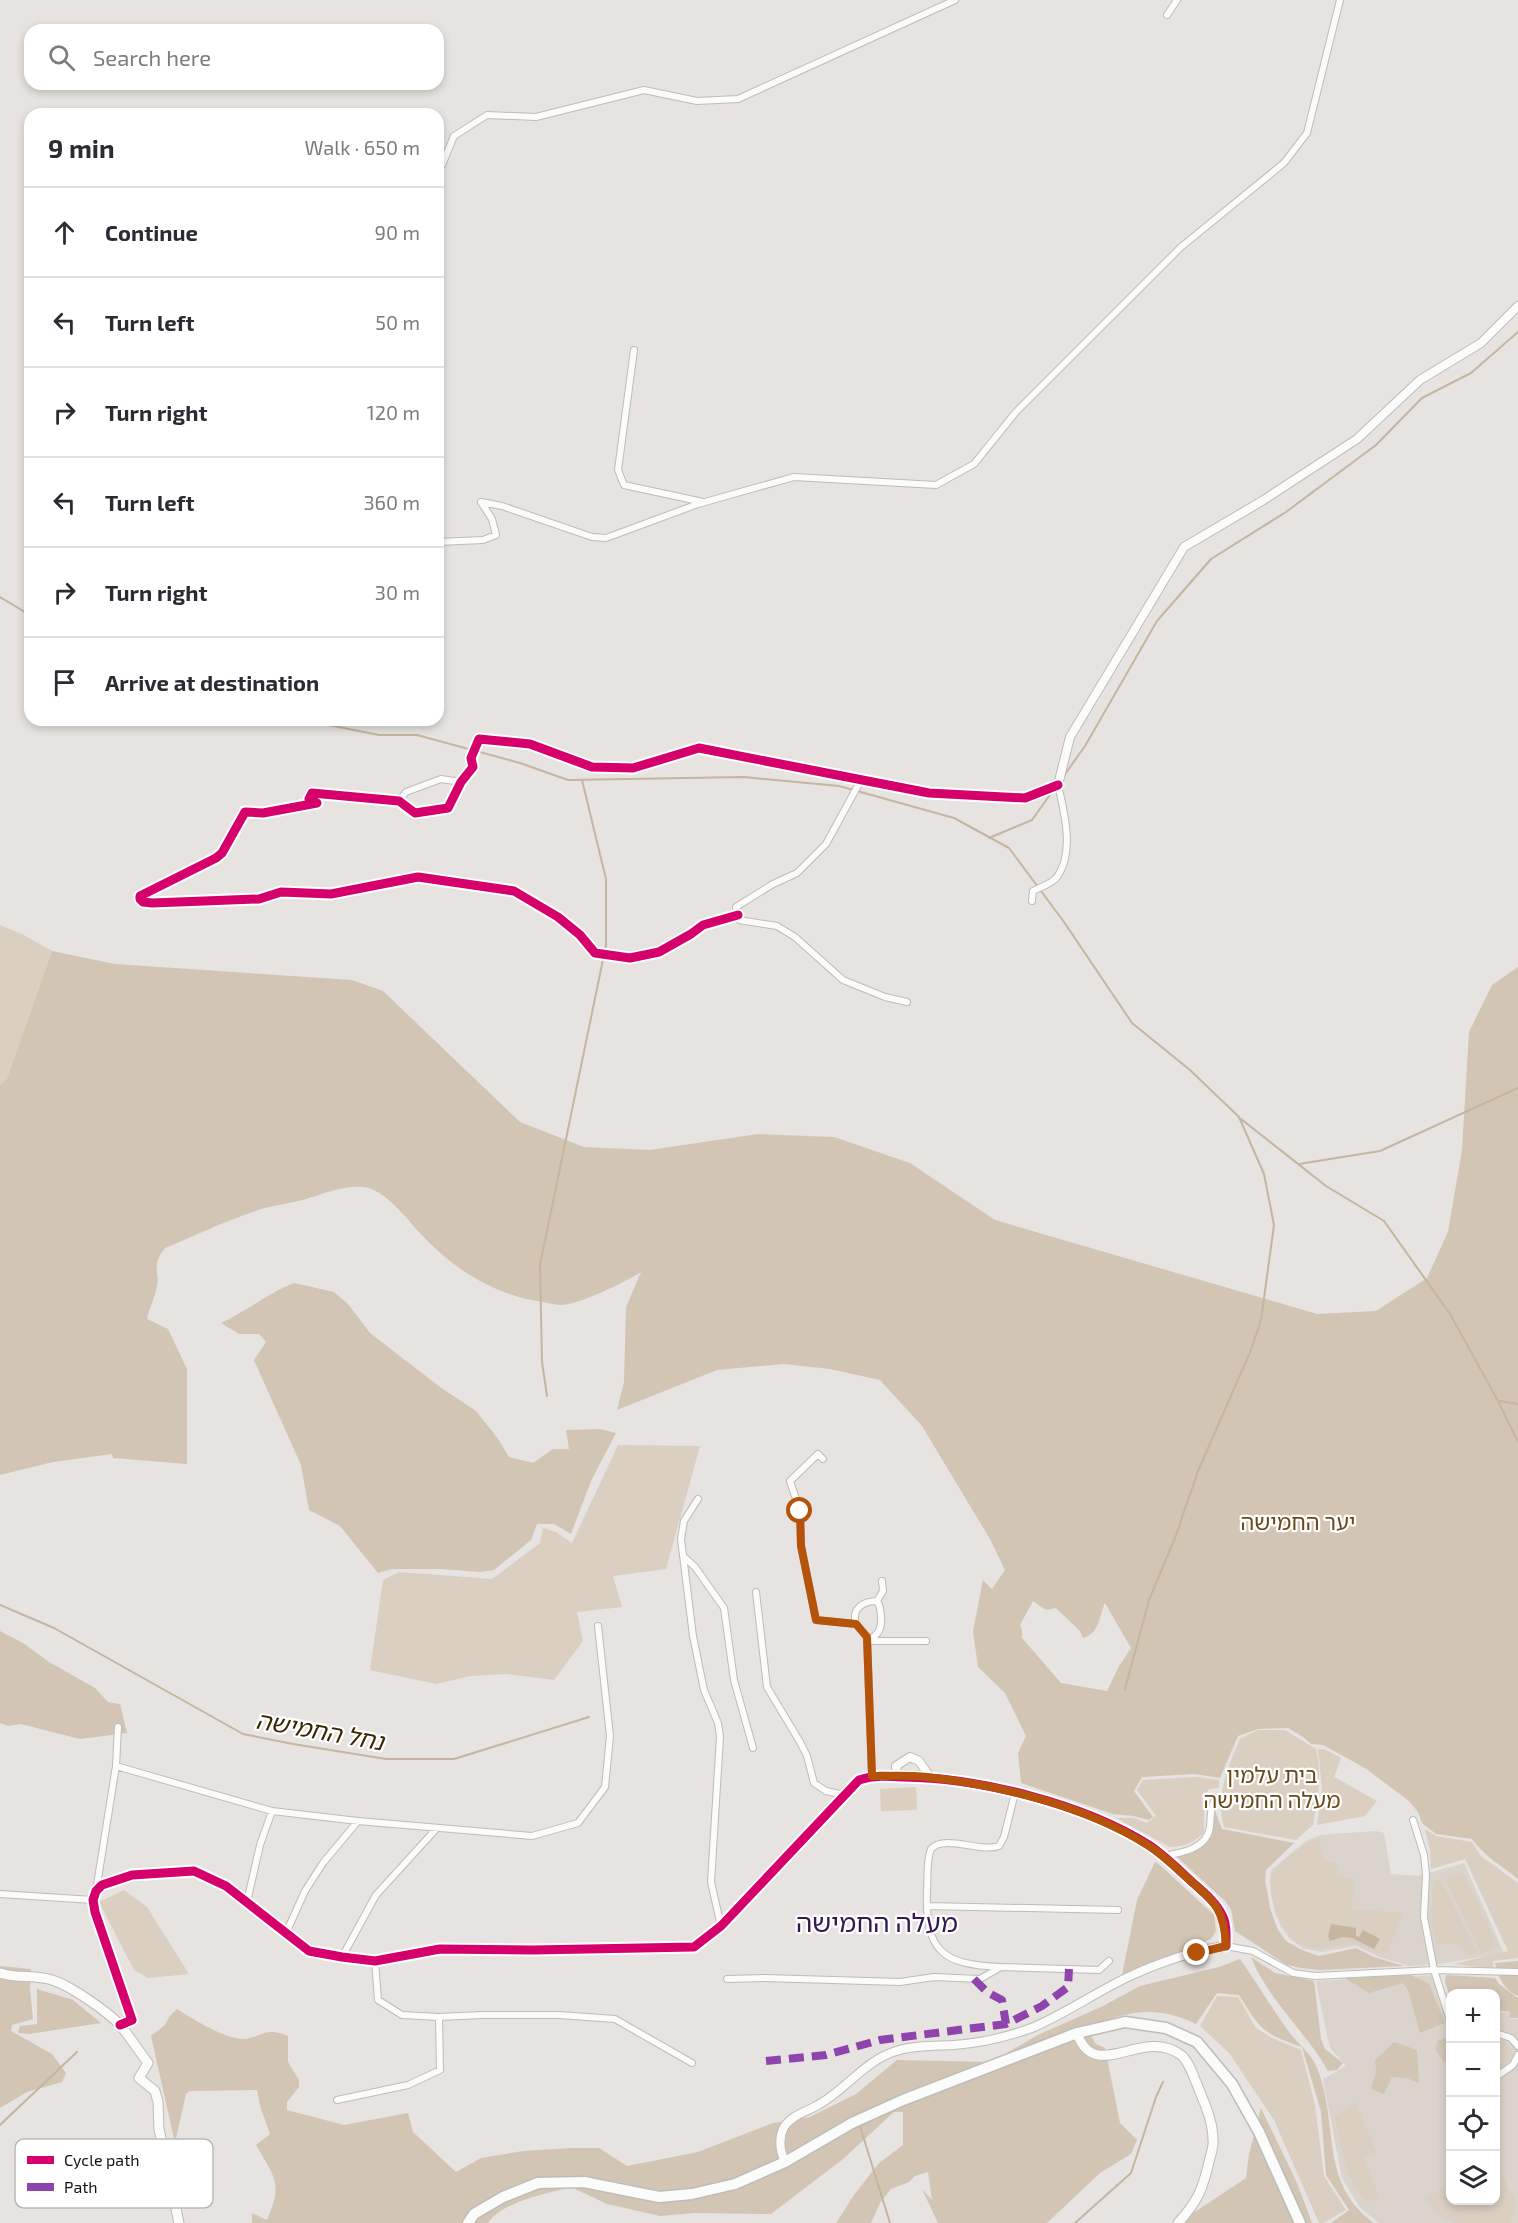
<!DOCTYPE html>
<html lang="en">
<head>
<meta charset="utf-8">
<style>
  :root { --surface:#fff; --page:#f7f7f7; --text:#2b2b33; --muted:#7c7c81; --line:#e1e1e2 }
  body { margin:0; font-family:"Exo 2","Noto Sans Hebrew",sans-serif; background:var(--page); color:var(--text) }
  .controls { position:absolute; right:18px; bottom:18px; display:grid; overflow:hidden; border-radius:12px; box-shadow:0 3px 9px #0003 }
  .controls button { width:54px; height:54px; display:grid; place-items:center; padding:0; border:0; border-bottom:2px solid var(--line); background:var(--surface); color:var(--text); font:30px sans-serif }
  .stop { position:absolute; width:18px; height:18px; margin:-14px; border:4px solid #b45309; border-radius:50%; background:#fff }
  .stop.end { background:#b45309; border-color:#fff; box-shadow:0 2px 6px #0008 }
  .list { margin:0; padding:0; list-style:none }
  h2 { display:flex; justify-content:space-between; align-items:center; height:78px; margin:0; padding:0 24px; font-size:26px }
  h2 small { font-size:20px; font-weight:400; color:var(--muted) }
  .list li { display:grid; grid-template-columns:39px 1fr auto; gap:18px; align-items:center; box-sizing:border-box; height:90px; padding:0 24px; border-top:2px solid var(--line) }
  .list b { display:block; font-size:22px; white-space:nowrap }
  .list em { font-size:20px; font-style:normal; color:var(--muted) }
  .icon { flex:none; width:33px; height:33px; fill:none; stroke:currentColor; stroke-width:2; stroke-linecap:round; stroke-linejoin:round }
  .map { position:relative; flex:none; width:1518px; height:2223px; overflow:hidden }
  .search { position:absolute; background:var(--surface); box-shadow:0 3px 9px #0003; left:24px; top:24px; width:420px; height:66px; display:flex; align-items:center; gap:15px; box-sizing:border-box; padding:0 21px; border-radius:18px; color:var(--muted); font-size:22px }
  .panel { position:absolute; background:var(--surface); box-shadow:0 3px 9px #0003; left:24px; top:108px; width:420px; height:618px; border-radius:18px }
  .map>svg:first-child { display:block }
  .built { fill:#dbd4cc }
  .green { fill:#dacfc1 }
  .forest { fill:#d2c5b4; fill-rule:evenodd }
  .water { fill:#c5b5a1 }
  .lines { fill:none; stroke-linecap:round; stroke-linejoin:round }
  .stream { stroke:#c5b5a1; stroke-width:2 }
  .minor-casing { stroke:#bebcba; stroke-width:8 }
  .tertiary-casing { stroke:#bebcba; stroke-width:10 }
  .secondary-casing { stroke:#bebcba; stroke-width:11 }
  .primary-casing { stroke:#bebcba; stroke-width:13 }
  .minor { stroke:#fbfbfa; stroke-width:6 }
  .tertiary { stroke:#fbfbfa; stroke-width:8 }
  .secondary { stroke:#fbfbfa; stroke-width:9 }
  .primary { stroke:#fbfbfa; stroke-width:10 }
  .quiet { stroke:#8e44ad; stroke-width:8; stroke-dasharray:15 8; stroke-linecap:butt }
  .cycleway-casing { stroke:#fff; stroke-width:13 }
  .cycleway { stroke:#d6006c; stroke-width:9 }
  .route { stroke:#b45309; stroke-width:8 }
  .labels { text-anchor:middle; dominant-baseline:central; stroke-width:4.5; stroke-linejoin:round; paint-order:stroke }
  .park-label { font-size:22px; fill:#694a1a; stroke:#fff }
  .water-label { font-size:24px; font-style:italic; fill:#3b2400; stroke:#fff }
  .quarter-label { font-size:26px; fill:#351851; stroke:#fff }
  .key { fill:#fff; stroke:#b9b9b8; stroke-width:1.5 }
  .key-label { font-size:16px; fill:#171513 }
</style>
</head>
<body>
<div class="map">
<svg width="1518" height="2223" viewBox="0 0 1518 2223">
  <rect width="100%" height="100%" fill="#e6e3e0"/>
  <path class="built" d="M1376,1831L1384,1833L1391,1874L1418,1876L1464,1863L1504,1953L1440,1964L1409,1966L1379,1957L1356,1946L1322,1952L1304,1949L1290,1939L1281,1927L1274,1910L1270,1881L1271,1870L1306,1841L1320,1835Z
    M1439,1975L1450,2005V2200H1496V2012L1510,2013L1509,2019H1518V2223H1379L1360,2208L1342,2178L1323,2079L1346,2066L1331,2049L1328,2040L1316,1981Z"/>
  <path class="green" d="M0,925L22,934L52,951L7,1080L0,1085Z
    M618,1445L700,1446L666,1569L613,1576L622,1607L577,1612L583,1641L554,1680L507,1674L470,1676L436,1684L370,1670L383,1580L399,1572L492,1579L540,1543L543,1528L556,1532L572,1543Z
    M1258,1730H1285L1316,1749C1322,1776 1318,1799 1313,1825L1296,1840L1224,1827C1215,1796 1228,1767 1240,1739Z
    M1318,1749H1324L1341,1758L1334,1777L1377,1801L1365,1816L1317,1825L1322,1789Z
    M1195,1777L1219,1780V1788L1209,1789L1204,1796V1833C1194,1842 1184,1847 1170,1847L1116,1818H1134L1147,1823L1156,1816L1137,1790L1143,1780Z
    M916,1787L917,1810L881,1811L880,1789Z
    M1425,1829L1436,1836L1472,1842L1481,1856L1518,1883V1958L1493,1961V1969L1454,1964L1508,1951L1465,1859L1431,1869L1430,1851Z
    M1320,1838L1322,1858L1337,1864V1877H1354L1352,1909L1403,1913L1387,1953C1374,1955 1368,1947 1357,1944C1340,1941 1324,1953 1306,1947C1283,1940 1264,1895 1273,1873C1279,1859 1307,1843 1320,1838Z
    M1463,1872L1498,1946L1481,1954L1446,1879Z
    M1440,1879L1478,1953L1466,1955L1462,1945L1436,1943L1431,1923L1433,1882Z
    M124,1890L147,1907L189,1974L148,1978L134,1970L99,1902Z
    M1217,1996L1238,1997L1256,2028L1272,2038L1301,2050L1315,2105L1324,2176L1346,2210L1323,2223H1319L1274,2120L1229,2053L1200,2026Z
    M1496,2038L1503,2040L1510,2046C1515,2059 1506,2065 1496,2071Z
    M1355,2102L1377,2153L1364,2158L1380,2200L1365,2201C1343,2178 1342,2146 1335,2116Z
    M1498,2165L1516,2202L1510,2223H1455L1440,2216L1424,2198L1450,2184V2200H1496V2167Z"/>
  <path class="forest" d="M52,951L115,964L352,980L383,991L520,1122L584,1147L650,1150L758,1134L834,1137L910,1163L995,1220L1317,1314L1376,1311L1427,1278L1448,1232L1462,1150L1469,1032L1492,985L1518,967V1879C1499,1863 1488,1860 1472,1839L1436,1834L1422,1823L1418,1812L1409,1801L1365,1768L1323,1745L1311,1744L1303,1737L1288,1728L1258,1729L1238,1736L1220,1778L1195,1774L1142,1777L1134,1791L1153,1817L1149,1820L1134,1816L1113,1814L1021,1783L1018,1753L1026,1736L1005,1693L978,1667L973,1631L983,1580L992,1589L1005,1570L990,1539L922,1426L880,1380L830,1369L784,1364L717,1370L617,1410L624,1382L626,1307L641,1272C623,1283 583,1303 562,1305C556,1305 549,1303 543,1302C495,1296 452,1268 419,1232C406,1218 384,1189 364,1187C344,1185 325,1193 306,1199C289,1204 270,1205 253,1212C223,1222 194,1236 165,1248C149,1268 162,1272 156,1290C154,1300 149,1308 147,1319L168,1329L187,1369V1464L113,1458L112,1454L53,1462L0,1475V1085L7,1079ZM1033,1601L1046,1610L1056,1608L1080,1631L1083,1638C1100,1633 1099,1616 1105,1603L1131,1648L1119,1666L1107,1691L1061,1683L1022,1638V1630L1020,1625Z
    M294,1283L334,1292L348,1304L370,1333L440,1387L476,1411L499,1440L509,1457L533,1463L553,1449H569L566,1430L600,1429L616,1433L591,1481L571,1534L554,1524H537L531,1540L494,1570L480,1572L441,1569H392L378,1573L340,1526L309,1510L301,1465L254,1360L266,1342L259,1334H239L221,1323C247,1311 268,1293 294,1283Z
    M0,1631L23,1643L49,1662L95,1688L108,1702L120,1704L127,1733L80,1739L21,1724L8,1726L0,1723Z
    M1215,1811L1222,1829L1294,1843L1266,1870L1265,1880L1270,1908L1277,1928L1286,1941L1302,1950L1319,1956L1356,1948L1374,1957L1404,1966L1320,1970L1301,1968L1287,1965L1235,1931L1231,1909L1225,1901L1176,1856L1193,1851L1212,1836Z
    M1155,1862L1161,1866L1214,1915L1216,1931L1211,1939L1122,1975L1137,1900Z
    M1251,1957L1275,1973L1314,1981L1321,2039L1325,2049L1343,2063L1337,2070L1328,2071C1305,2030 1270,2003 1251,1957Z
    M1240,1959C1257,1983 1272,2009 1289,2032C1298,2044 1311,2053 1317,2068C1340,2125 1318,2182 1374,2223H1331L1349,2210L1326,2175L1321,2112L1302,2047C1262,2033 1261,2030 1239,1995L1217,1993L1196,2024C1154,2004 1128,2012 1086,2027L1096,2044L1105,2048L1120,2123L1137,2140L1131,2154L1100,2173L1047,2223H938L922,2189L932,2200L928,2172L915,2176L909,2182L891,2189L880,2203L871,2223H836L854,2195L879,2163L903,2145V2112H894L843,2159L771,2214L694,2213L660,2216L607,2204L571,2187C548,2193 501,2202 488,2223H252V2213L267,2220C283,2183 275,2178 256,2145L270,2134L260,2106L257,2090L190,2091L186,2094L175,2143L151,2036L165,2025L169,2017L177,2009C190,2018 226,2039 242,2039C263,2038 263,2026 288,2036V2062L299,2080V2087L287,2102V2110L344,2125L408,2113L413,2132L456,2172L481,2158L523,2151L572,2148H599L627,2166L698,2152L773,2123L810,2117L856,2094L897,2060L991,2062L1038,2035L1103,2006L1140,1986L1219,1967Z
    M1518,1961V1996C1504,1990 1498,1977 1495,1963Z
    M0,1966L31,1969L30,1989L33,2019L12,2025L11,2031L52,2054L66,2073L62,2082L27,2092L0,2108Z
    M1411,1975L1429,1984L1445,2023L1420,2033L1408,1990L1403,1983L1369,1993L1345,1978Z
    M1446,1975L1495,1978L1499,1984L1518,1998V2018H1509L1510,2012L1496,2010V1994H1450V1997L1445,1982Z
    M37,1989L73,2000L101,2023L29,2034L18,2033L20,2026L37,2024Z
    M1444,2038L1450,2040V2062L1443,2061L1436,2050L1437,2041Z
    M1394,2042L1417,2050L1419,2083L1406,2078L1392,2077L1384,2094L1371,2089L1376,2072L1375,2060Z
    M1261,2108L1297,2183L1312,2223H1178L1246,2178L1249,2154Z"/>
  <path class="water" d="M1331,1924L1356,1928V1936L1359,1937L1363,1930L1380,1939L1374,1949L1352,1938L1342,1937L1330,1941L1328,1936Z"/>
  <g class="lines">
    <path class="stream" d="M0,597L30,615
      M303,720L379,735H417L520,763L568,780L744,777L839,786L954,818L1009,848L1064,922L1132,1023L1190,1070L1239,1117L1264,1174L1274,1225L1261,1320L1251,1350L1198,1471L1175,1538L1149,1600L1125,1689
      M1063,777L1085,746L1157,621L1211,559L1286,512L1376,445L1422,398L1471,373L1518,332
      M989,838L1032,820L1054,789
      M1241,1119L1326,1186L1384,1221L1450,1314L1498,1401L1518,1442
      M1299,1164L1380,1151L1518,1088
      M547,1396L542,1362L540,1265L606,945V879L582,780
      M1500,1401L1518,1404
      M0,1605L54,1628L243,1734L293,1744L386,1759H454L589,1717
      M859,2123L890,2223
      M0,2125L77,2052
      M1075,2223L1131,2173L1156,2097L1163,2082"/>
    <g class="minor-casing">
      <path id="minor" d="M1167,15L1177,0
        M442,165L454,136L487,115L536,117L644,90L697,101L738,99L955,0
        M634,350L618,470L624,485L703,502
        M438,542L483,540L496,535L492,519L481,502L502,506L592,537L606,538L698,504L794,477L936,485L974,464L1016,412L1181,247L1284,163L1307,133L1340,0
        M861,780L826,844L797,873L773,884L736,907L739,920L777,926L795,937L843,980L885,997L907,1002
        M399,801L406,792L441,779L461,782
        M738,915L703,925L691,934L659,952L630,958L595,953L580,935L558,917L514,891L418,877L331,894L281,892L259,899L152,903L143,902L140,899V896L216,858L222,853L245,812L263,813L317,803L309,799L312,793L399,801L415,813L448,808L461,782L473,767L471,758L479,739L530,744L592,767L633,768L699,748L929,793L1025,798L1058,785C1064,811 1075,853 1057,877C1053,883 1041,887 1033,891L1032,901
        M823,1459L818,1454L790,1481L800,1511L801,1546L816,1620L856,1624L867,1637L872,1776
        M698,1499L684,1521L681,1539L693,1636L704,1690L718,1723L720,1737L711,1882L721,1926
        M683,1556L695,1567L724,1608L734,1680L753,1748
        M756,1592L767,1687L800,1742L807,1756L814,1783L826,1791L844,1795
        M877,1601L883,1591L882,1581
        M856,1624C851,1609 863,1601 877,1601C881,1607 880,1609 881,1616C882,1629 879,1634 868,1641
        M868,1641H926
        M116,1766L272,1811L358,1821L532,1836L578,1823L605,1787L610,1736L598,1626
        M1413,1820L1424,1855L1426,1874L1424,1917L1434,1970L1450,2020
        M1163,1856C1181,1853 1207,1849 1210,1827C1211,1816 1210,1807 1216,1798
        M96,1891L116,1766L118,1727
        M0,1894L93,1900
        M247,1902L260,1845L272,1811
        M927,1906L1118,1910
        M286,1933L305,1891L323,1863L358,1821
        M1226,1946L1253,1951L1293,1973L1315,1976L1434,1970L1518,1972
        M342,1957L376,1895L437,1828
        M375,1961L378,2000L402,2015L439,2017L482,2015H559L615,2019L692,2063
        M1001,1967L1099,1970L1109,1961
        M727,1979L765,1978L900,1982L934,1977L980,1979L1001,1967C942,1965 925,1951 927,1891C928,1877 926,1861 931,1849C945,1834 980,1853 999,1846L1004,1837L1015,1793
        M1496,2033L1511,2038L1518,2046
        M1496,2077L1513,2065L1518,2055
        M337,2100L408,2085L440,2070L439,2017"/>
    </g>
    <g class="tertiary-casing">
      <path id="tertiary" d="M1058,785L1070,737L1184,547L1262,501L1357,439L1420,380L1481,343L1518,306
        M897,1776L896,1766L910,1757L919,1761L930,1777
        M120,2025L132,2020L95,1912L93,1900L96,1891L102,1885L132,1875L194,1871L226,1886L309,1951L342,1957L375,1961L440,1949L533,1950L694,1947L721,1926L859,1780C874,1775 888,1776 904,1777C980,1778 1084,1804 1149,1845C1164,1855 1178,1869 1191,1881C1202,1891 1216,1902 1222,1915C1227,1924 1226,1936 1226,1946C1197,1949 1153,1965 1126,1978C1095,1993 1066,2013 1034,2027C1008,2037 982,2043 954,2045C935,2046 914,2045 896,2051C864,2061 846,2090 818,2105C806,2112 792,2115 784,2127C778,2139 780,2151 785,2162"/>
    </g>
    <g class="secondary-casing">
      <path id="secondary" d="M0,1973C18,1979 37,1974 55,1981C72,1987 108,2012 120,2025C130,2037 139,2051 148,2063L139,2078L155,2091L158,2102L159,2129L179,2223
        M1077,2033C1095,2085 1142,2026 1181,2055C1189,2061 1194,2078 1198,2087C1205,2104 1213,2122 1213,2140C1214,2146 1211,2153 1210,2158C1203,2188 1199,2200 1178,2223"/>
    </g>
    <g class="primary-casing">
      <path id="primary" d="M468,2223L474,2214L503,2197L538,2183L584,2182L659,2197L692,2194L735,2184L785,2162L852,2123L903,2100L1077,2033L1125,2022L1166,2028L1197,2042L1232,2084L1259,2132L1300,2223"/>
    </g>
    <use href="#minor" class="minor"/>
    <use href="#tertiary" class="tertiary"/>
    <use href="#secondary" class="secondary"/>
    <use href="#primary" class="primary"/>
    <path class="quiet" d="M974,1979L987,1992L1002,2000L1006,2024L1042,2006L1068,1987L1069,1969
      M766,2061L826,2055L880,2040L1006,2024"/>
    <g class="cycleway-casing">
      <path id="cycleway" d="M738,915L703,925L691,934L659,952L630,958L595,953L580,935L558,917L514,891L418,877L331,894L281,892L259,899L152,903L143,902L140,899V896L216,858L222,853L245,812L263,813L317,803L309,799L312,793L399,801L415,813L448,808L461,782L473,767L471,758L479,739L530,744L592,767L633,768L699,748L929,793L1025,798L1058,785
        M120,2025L132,2020L95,1912L93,1900L96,1891L102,1885L132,1875L194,1871L226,1886L309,1951L342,1957L375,1961L440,1949L533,1950L694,1947L721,1926L859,1780C874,1775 888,1776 904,1777C980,1778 1084,1804 1149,1845C1164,1855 1178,1869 1191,1881C1202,1891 1216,1902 1222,1915C1227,1924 1226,1936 1226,1946"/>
    </g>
    <use href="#cycleway" class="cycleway"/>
  </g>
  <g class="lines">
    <path class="route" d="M800,1511L801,1546L816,1620L856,1624L867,1637L872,1776C890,1776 909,1775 927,1777C1000,1785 1086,1806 1149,1846C1162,1854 1173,1865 1184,1875C1213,1901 1224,1906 1226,1946L1197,1953"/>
  </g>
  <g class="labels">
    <g class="park-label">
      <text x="1298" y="1521">יער החמישה</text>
      <text x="1272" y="1774">בית עלמין<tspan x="1272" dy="25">מעלה החמישה</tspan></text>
    </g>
    <g class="water-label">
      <text transform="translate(320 1730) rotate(10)">נחל החמישה</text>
    </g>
    <g class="quarter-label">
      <text x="877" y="1921">מעלה החמישה</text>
    </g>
  </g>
  <rect x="15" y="2139" width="198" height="69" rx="9" class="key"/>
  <rect x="27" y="2156" width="27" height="8" fill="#d6006c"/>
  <rect x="27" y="2183" width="27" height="8" fill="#8e44ad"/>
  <g class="key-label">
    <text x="64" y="2166">Cycle path</text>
    <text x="64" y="2193">Path</text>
  </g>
</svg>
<div class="controls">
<button>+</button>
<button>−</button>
<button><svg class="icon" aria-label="locate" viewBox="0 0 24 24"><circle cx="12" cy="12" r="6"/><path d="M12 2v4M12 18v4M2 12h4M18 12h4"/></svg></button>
<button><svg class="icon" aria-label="layers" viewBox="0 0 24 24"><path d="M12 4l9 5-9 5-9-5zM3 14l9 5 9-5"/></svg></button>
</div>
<div class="stop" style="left:800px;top:1511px"></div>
<div class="stop end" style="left:1197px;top:1953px"></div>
<div class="search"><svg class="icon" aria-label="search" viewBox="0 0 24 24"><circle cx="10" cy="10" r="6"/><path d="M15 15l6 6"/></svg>Search here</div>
<section class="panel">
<h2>9 min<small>Walk · 650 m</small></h2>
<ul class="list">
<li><svg class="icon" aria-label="ahead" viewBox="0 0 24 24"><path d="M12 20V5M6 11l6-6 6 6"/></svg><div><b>Continue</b></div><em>90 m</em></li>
<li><svg class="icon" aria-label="left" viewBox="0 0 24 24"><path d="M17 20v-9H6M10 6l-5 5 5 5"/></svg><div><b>Turn left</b></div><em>50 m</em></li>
<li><svg class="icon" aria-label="right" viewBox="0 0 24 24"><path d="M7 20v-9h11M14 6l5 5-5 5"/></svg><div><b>Turn right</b></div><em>120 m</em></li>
<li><svg class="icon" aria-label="left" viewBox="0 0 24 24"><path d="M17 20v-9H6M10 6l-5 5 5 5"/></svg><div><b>Turn left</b></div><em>360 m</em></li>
<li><svg class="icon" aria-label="right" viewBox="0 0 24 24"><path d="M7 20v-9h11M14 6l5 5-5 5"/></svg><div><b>Turn right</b></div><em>30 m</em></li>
<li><svg class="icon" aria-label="arrive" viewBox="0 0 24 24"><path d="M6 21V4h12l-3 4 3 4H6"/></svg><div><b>Arrive at destination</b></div></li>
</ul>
</section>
</div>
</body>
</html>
